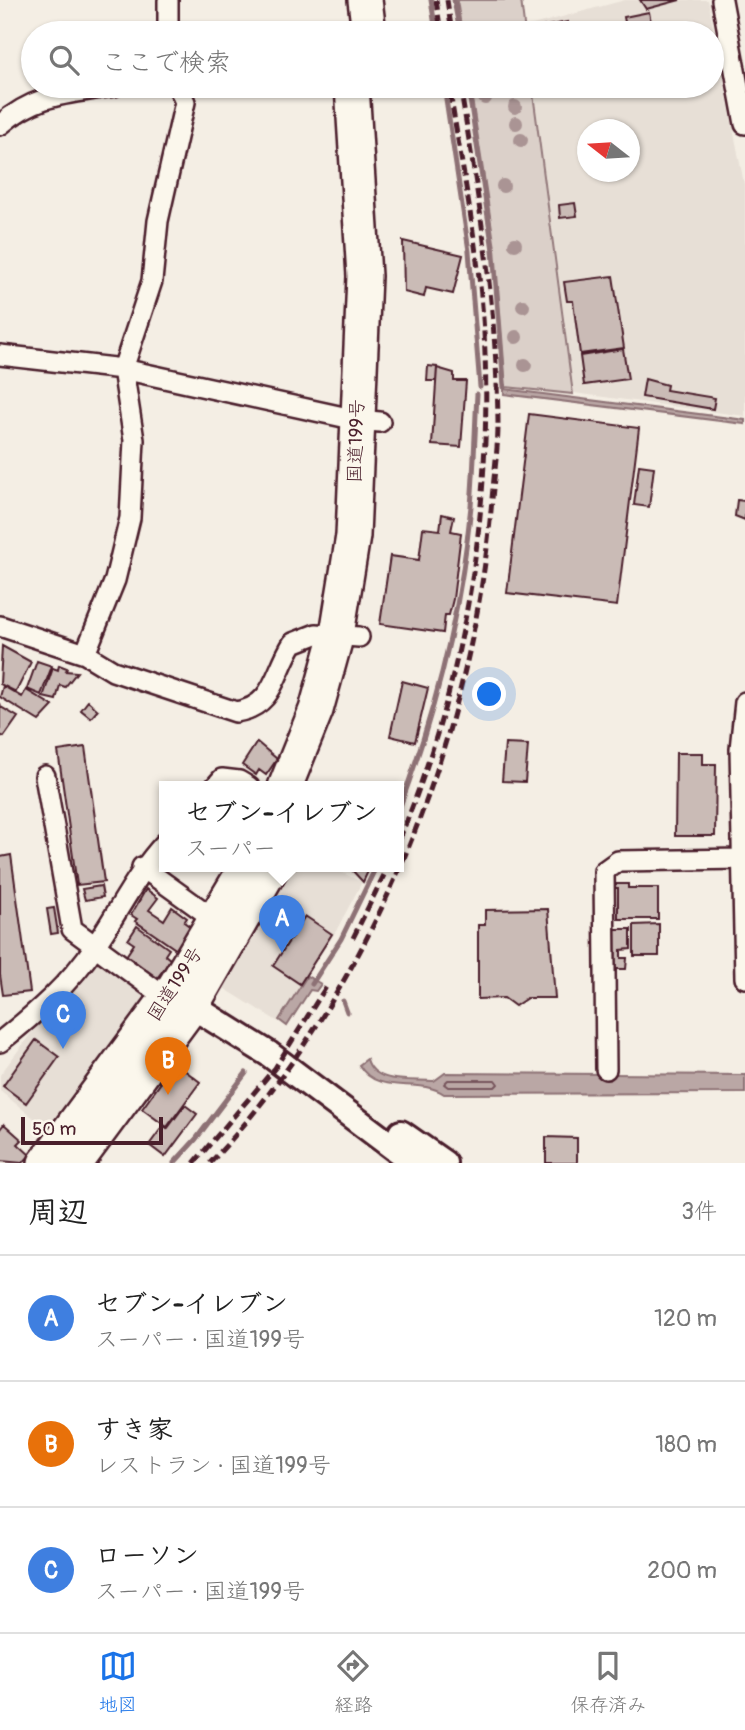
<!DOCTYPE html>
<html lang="ja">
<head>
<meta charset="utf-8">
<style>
  :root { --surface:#fff; --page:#f6f6f6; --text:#222; --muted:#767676; --line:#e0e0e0; --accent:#1a73e8 }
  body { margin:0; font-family:Pangolin,"Klee One",sans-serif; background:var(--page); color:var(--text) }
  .compass { position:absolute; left:577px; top:119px; width:63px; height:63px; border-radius:50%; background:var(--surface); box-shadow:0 2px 5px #0004; rotate:287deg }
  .scale { position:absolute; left:21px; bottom:18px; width:142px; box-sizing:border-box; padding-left:7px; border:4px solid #4a1f2b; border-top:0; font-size:19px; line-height:24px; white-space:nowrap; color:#4a1f2b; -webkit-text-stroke:5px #fbf7ec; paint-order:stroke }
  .you { position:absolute; left:490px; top:695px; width:24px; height:24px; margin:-18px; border:5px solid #fff; border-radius:50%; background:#1a73e8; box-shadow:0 0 0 10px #1a73e833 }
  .badge { display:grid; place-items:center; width:46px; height:46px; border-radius:50%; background:var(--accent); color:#fff; font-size:23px; font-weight:700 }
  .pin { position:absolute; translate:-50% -58px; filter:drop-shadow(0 2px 4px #0008) }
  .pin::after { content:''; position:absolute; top:37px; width:24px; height:21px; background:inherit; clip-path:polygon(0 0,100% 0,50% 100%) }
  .popup { position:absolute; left:159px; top:781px; width:245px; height:91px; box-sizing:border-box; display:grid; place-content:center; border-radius:0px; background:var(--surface); filter:drop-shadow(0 2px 5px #0005); font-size:23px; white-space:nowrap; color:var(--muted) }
  .popup b { font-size:26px; color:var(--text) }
  .popup::after { content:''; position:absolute; left:50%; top:100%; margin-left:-14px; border:14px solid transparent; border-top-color:var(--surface) }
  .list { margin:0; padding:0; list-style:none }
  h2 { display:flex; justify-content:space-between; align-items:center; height:91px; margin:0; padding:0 28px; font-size:30px }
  h2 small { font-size:23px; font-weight:400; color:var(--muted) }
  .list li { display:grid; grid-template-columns:46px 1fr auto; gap:21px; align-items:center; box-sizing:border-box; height:126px; padding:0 28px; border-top:2px solid var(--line) }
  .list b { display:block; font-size:26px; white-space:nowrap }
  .list p { margin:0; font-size:23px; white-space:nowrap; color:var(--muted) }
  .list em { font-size:23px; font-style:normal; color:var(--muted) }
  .icon { flex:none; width:38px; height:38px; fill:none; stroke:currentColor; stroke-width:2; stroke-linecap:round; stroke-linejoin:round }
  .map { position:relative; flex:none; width:745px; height:1163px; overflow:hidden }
  .search { position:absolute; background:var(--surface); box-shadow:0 2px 5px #0004; left:21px; right:21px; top:21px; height:77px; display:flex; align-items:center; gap:18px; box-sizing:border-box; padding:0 24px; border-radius:38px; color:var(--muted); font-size:26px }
  .sheet { height:469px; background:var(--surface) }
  nav { display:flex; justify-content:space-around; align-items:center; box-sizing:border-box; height:98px; border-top:2px solid var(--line); background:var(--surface); font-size:19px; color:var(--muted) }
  nav a { display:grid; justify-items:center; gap:4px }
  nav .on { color:var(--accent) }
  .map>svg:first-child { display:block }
  .built { fill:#e7dfd6; fill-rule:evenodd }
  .green { fill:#dbd0c9; stroke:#92787a; stroke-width:2 }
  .water { fill:#baa7a5; stroke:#8d7174; stroke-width:2 }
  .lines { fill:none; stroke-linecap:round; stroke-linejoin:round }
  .shore { stroke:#77555c; stroke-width:2 }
  .stream { stroke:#8d7174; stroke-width:5 }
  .building { fill:#cabbb6; stroke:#4a1f2b; stroke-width:2 }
  .minor-casing { stroke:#4a1f2b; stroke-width:24 }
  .tertiary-casing { stroke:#4a1f2b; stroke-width:30 }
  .trunk-casing { stroke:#4a1f2b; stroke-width:38 }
  .minor { stroke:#fbf7ec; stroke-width:19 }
  .tertiary { stroke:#fbf7ec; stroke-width:24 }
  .trunk { stroke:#fbf7ec; stroke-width:33 }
  .rail { stroke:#4a1f2b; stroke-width:5; stroke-dasharray:10 5; stroke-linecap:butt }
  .tree { fill:#aa9494 }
  .labels { text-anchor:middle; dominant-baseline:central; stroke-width:7; stroke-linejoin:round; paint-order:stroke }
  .street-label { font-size:19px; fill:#4a1f2b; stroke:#fbf7ec }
</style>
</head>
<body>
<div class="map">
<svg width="745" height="1163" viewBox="0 0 745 1163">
  <rect width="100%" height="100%" fill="#f4eee4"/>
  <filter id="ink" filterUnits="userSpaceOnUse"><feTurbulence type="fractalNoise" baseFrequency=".0143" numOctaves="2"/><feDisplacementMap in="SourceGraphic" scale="14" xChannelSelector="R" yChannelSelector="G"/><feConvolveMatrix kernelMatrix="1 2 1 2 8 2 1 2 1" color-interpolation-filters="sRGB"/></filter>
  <g filter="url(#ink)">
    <path class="built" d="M625,0H708L745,189V416L574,393L533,86H712V33H526L525,27ZM588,130H630V172H588Z
      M293,867H330L362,882L336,931L277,1021L222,987L264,922Z
      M96,956L147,994L50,1131L0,1091V1075L38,1024L55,1008Z"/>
    <path class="green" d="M457,0H521L525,33H462Z
      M470,86H532L573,394L506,387L495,248Z"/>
    <path class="water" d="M504,389L745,420V424L504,394Z
      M307,976L321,984L316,991L310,990L287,1026L279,1020Z
      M367,1059C374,1085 411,1079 434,1081L445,1073L745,1075V1093L444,1094C418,1076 378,1097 359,1065Z"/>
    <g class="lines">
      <path class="shore" d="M495,1080L498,1084L495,1087H448L444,1084L448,1080Z"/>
      <path class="stream" d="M431,0L436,33
        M454,0L460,33
        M444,86L469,251L480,387
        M468,86L493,250L504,387
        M399,809C436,711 461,610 471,506C474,469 475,431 477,394
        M312,984L341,939L376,867
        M343,1001L347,1012
        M174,1163L196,1139L246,1073"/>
    </g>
    <path class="building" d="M640,0H680L646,9Z
      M649,12L653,32L627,33L624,17Z
      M568,22L570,33H532V29Z
      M575,203L577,216L560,218L559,205Z
      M403,241L463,255L453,294L426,288L424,297L404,292Z
      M613,276L624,348L580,354L573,301H567L564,282Z
      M623,349L628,379L584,385L580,356Z
      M428,366L437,367L436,381H427Z
      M437,368L454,373V381H466L461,447L432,445Z
      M645,379L667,385L666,390L715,398L713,409L642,397Z
      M529,414L639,428L617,606L507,593Z
      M639,465L654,467L649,507L634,505Z
      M737,500L745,501V520L735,516Z
      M442,514L454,517L451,531L461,533L453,599L449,615H445L443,633L380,624L390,556L419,560L423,528L440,530Z
      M2,646L31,662L16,692L0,684Z
      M37,661L52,666L41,695L27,689Z
      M59,665L67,668L66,671L77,672L65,687L60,685L56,700L43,697L53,668L58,670Z
      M402,681L428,688L415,742L390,736Z
      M3,686L22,697L26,690L53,706L39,721L0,697Z
      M88,701L98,710L91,718L81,710Z
      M0,703L1,707L18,717L4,737L0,735Z
      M257,742L277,759L266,775L259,770L256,775L242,765Z
      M505,744L528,745L525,782L502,781Z
      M85,747L104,882L77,885L58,751Z
      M676,753H703V764H716L715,836H675Z
      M11,855L30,992L3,995L0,975V857Z
      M351,867H370L363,882L351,869Z
      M615,884H628V888H658V919H618V888H615Z
      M101,886L103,897L85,900L82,889Z
      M146,889L158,898L149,910L164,920L172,907L187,918L184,922L192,928L177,950L135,921L137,919L131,915Z
      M54,908L58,933L51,934L47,909Z
      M548,909L555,998H527L515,1006L504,998L478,999V925H485V910Z
      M305,916L332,934L300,984L273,966Z
      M659,924V956H634V925Z
      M137,926L169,949L165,955L171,960L157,978L152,975L150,978L124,959L134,944L128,940Z
      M615,929H631V949L621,950V958H627L626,969H615Z
      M36,1040L59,1057L26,1103L3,1086Z
      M175,1063L200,1082L167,1127L142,1109Z
      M185,1105L197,1114L165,1157L149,1145L163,1126L167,1129Z
      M4,1124L22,1140L18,1144L30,1155L23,1163L0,1161V1129Z
      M546,1137L577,1138V1163H546Z"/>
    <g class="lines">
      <g class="minor-casing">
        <path id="minor" d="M168,0V33
          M722,0L745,124
          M0,125C37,93 68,94 114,86
          M0,355L123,369L357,420L380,422
          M0,626L85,654L113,671L236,712C275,706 274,673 293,643L316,634L359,637
          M85,654L115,580L130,518L134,440L123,369L152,281L158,221L185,102L178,86
          M745,702L740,749L745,978
          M45,776L72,929L155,990L176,998
          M215,787L222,779L239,781L249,787
          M142,867L221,924
          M0,1042C35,1014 70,984 95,946C119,911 136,874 165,843
          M606,1069L604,871L618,861L742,859"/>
      </g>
      <g class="tertiary-casing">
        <path id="tertiary" d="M192,1006L269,1054L414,1163
          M401,1133L444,1163"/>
      </g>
      <g class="trunk-casing">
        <path id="trunk" d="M365,0L369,33
          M285,787L316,710L337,634L353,536L364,276L352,86
          M45,1163L170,994L246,867
          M76,1163L192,1006L272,867"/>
      </g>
      <use href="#minor" class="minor"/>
      <use href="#tertiary" class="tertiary"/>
      <use href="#trunk" class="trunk"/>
      <path class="rail" d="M436,0L441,33
        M447,0L452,33
        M399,840C463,687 491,520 485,354C482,264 463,174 449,86
        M353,938L388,867
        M194,1163L275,1068L326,987
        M210,1163C374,989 473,736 492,499C494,475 498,449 498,424C497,310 479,198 460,86"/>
    </g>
    <g class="tree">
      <circle cx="485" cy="98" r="7"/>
      <circle cx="515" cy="107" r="7"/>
      <circle cx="516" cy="123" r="7"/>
      <circle cx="521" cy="140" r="7"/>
      <circle cx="503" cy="186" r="7"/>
      <circle cx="515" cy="244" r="7"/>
      <circle cx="523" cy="306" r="7"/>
      <circle cx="516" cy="337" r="7"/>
      <circle cx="525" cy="365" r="7"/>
    </g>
  </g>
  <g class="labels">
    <g class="street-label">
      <text transform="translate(356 441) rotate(-88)">国道199号</text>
      <text transform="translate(175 984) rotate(-57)">国道199号</text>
    </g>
  </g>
</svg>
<svg class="compass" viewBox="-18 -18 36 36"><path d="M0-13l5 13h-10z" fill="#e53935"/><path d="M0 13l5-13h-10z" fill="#767676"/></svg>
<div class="scale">50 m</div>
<div class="you"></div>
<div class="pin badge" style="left:282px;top:953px;background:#3f7fe0">A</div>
<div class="popup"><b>セブン-イレブン</b>スーパー</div>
<div class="pin badge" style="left:168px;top:1095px;background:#e8710a">B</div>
<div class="pin badge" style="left:63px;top:1049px;background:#3f7fe0">C</div>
<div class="search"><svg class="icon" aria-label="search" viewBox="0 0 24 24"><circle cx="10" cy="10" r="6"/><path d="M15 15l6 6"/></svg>ここで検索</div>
</div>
<section class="sheet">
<h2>周辺<small>3件</small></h2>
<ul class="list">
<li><span class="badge" style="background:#3f7fe0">A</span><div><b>セブン-イレブン</b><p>スーパー · 国道199号</p></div><em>120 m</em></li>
<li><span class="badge" style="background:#e8710a">B</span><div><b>すき家</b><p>レストラン · 国道199号</p></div><em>180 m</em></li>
<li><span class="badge" style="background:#3f7fe0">C</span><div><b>ローソン</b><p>スーパー · 国道199号</p></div><em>200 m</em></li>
</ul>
</section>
<nav>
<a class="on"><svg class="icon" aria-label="map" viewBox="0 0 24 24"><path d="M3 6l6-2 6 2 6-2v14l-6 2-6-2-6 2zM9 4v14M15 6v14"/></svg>地図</a>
<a><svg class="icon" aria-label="directions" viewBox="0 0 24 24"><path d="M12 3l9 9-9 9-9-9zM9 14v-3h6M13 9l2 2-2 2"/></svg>経路</a>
<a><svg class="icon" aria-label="saved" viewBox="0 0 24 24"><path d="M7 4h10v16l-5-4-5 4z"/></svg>保存済み</a>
</nav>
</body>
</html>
